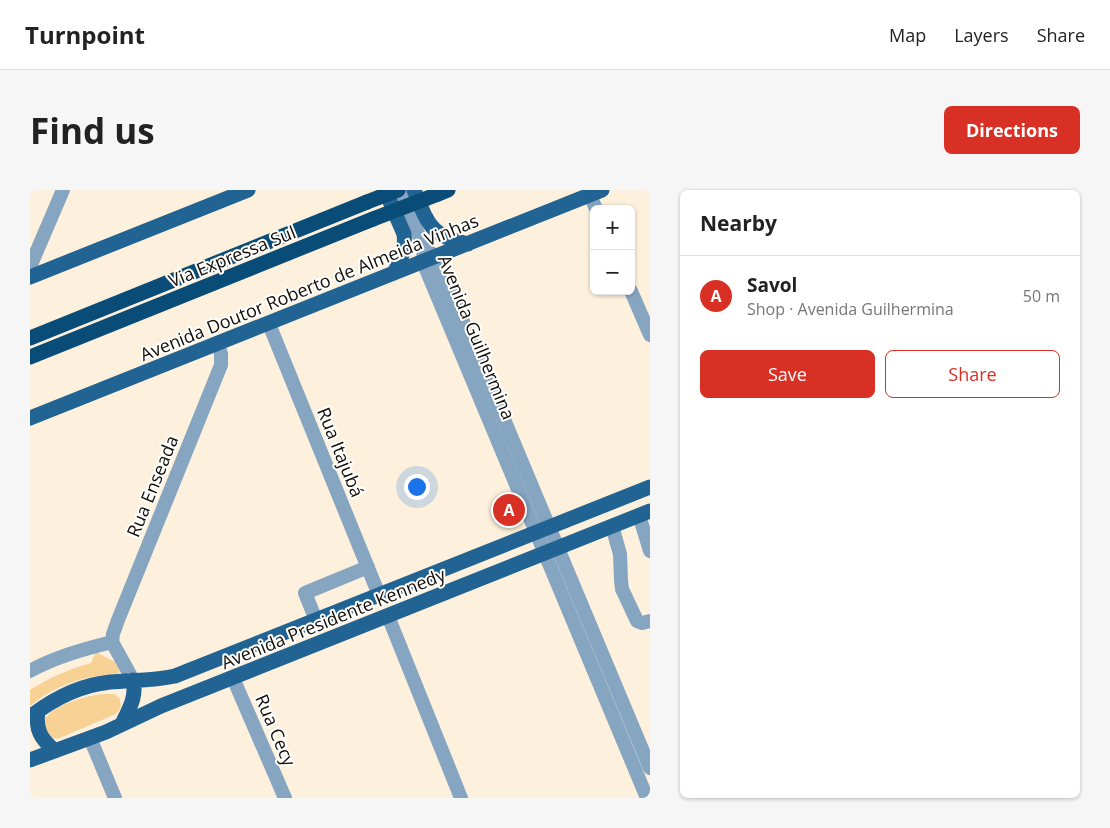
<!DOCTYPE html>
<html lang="en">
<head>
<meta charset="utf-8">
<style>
  :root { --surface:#fff; --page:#f6f6f6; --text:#222; --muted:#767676; --line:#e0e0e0; --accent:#d93025 }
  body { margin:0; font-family:"Open Sans",sans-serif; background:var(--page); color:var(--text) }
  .controls { position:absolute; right:15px; top:15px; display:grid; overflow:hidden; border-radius:8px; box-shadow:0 1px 4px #0004 }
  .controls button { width:45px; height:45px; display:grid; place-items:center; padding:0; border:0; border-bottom:1px solid var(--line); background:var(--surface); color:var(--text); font:25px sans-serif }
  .you { position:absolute; left:386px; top:296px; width:18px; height:18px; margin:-12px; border:4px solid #fff; border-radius:50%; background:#1a73e8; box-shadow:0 0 0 8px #1a73e833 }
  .badge { display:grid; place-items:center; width:32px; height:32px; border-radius:50%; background:var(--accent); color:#fff; font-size:16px; font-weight:700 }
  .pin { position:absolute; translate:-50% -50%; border:2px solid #fff; box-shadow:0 1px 5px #0006 }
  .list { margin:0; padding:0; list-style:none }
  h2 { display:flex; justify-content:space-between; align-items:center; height:65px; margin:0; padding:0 20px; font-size:21px }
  h2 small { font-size:16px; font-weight:400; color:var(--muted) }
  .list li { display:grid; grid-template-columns:32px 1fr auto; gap:15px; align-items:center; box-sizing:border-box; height:80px; padding:0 20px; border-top:1px solid var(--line) }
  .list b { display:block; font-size:19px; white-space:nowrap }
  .list p { margin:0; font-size:16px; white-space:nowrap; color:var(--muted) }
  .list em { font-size:16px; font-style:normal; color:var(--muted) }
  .actions { display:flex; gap:10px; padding:15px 20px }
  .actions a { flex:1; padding:11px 0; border:1px solid var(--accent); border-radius:8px; text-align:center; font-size:18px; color:var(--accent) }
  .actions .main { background:var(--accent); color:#fff }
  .map { position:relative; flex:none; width:620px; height:608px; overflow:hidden; border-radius:8px }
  header { display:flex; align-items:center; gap:30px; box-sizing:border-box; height:70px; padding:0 25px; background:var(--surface); border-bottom:1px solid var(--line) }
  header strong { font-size:24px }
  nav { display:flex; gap:28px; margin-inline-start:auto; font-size:18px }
  .intro { display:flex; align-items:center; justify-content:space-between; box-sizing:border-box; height:120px; padding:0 30px }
  h1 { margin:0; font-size:35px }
  .button { padding:12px 22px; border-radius:8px; background:var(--accent); color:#fff; font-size:18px; font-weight:700 }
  main { display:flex; gap:30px; padding:0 30px }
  aside { flex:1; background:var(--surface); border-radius:8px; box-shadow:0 1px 4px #0004 }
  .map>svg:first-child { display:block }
  .green { fill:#f8d195 }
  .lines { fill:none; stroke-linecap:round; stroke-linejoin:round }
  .minor { stroke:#85a5c1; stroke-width:14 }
  .major { stroke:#216494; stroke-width:15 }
  .highway { stroke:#084c77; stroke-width:15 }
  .highway-bridge { stroke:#084c77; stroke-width:15 }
  .labels { text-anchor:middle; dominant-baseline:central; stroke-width:4; stroke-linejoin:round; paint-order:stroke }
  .street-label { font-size:18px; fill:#120d05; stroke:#fff }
</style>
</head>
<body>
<header>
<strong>Turnpoint</strong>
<nav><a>Map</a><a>Layers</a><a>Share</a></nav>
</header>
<div class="intro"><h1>Find us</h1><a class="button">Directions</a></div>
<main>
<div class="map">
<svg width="620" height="608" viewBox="0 0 620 608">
  <rect width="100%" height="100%" fill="#fdf0dc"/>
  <path class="green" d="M66,462L85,472L90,482L88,484C56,485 25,495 0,516V500C19,488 39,479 61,473Z
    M73,504H84L90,509L91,517L86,524L32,547L26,549L20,547L12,533C21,515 55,506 73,504Z"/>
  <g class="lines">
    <path class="minor" d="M370,0L394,58L393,72L617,608
      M560,5L566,19
      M397,60L406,67L620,578
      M0,77L33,0
      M601,101L620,145
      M239,134L349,405
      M609,325L620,361
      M582,336L590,364L591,390L592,399L607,431L612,433L620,431
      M358,426L431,608
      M286,430L275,403L338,377
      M82,452L83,444L88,430L191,175V164L188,154
      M82,452L103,490
      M0,481C25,467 54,459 82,452
      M203,488L255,608
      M60,548L85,608"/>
    <path class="major" d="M355,0L374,44C376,58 371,70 364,83
      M384,0C398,34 400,46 438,54
      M0,87L218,0
      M0,228L572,0
      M8,521C5,540 11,549 25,561
      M0,527C23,509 51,495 80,492C102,490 123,491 145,486L620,297
      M92,534C99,519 107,507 103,490
      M0,570L76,542L131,516L620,321"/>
    <path class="highway" d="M408,4L418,0
      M0,148L337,12
      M0,167L343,29"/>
    <path class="highway-bridge" d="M337,12L368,0
      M343,29L408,4"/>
  </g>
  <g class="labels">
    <g class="street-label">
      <text transform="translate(202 66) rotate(-22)">Via Expressa Sul</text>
      <text transform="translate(279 97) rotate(-22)">Avenida Doutor Roberto de Almeida Vinhas</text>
      <text transform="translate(447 147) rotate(68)">Avenida Guilhermina</text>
      <text transform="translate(311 262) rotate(68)">Rua Itajubá</text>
      <text transform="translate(122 296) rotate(-68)">Rua Enseada</text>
      <text transform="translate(303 428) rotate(-22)">Avenida Presidente Kennedy</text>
      <text transform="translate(246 540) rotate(67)">Rua Cecy</text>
    </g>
  </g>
</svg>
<div class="controls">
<button>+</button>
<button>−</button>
</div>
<div class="you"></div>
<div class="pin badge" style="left:479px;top:320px">A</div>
</div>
<aside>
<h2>Nearby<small></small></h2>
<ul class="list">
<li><span class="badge">A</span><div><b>Savol</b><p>Shop · Avenida Guilhermina</p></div><em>50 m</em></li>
</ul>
<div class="actions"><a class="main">Save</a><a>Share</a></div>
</aside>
</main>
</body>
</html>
